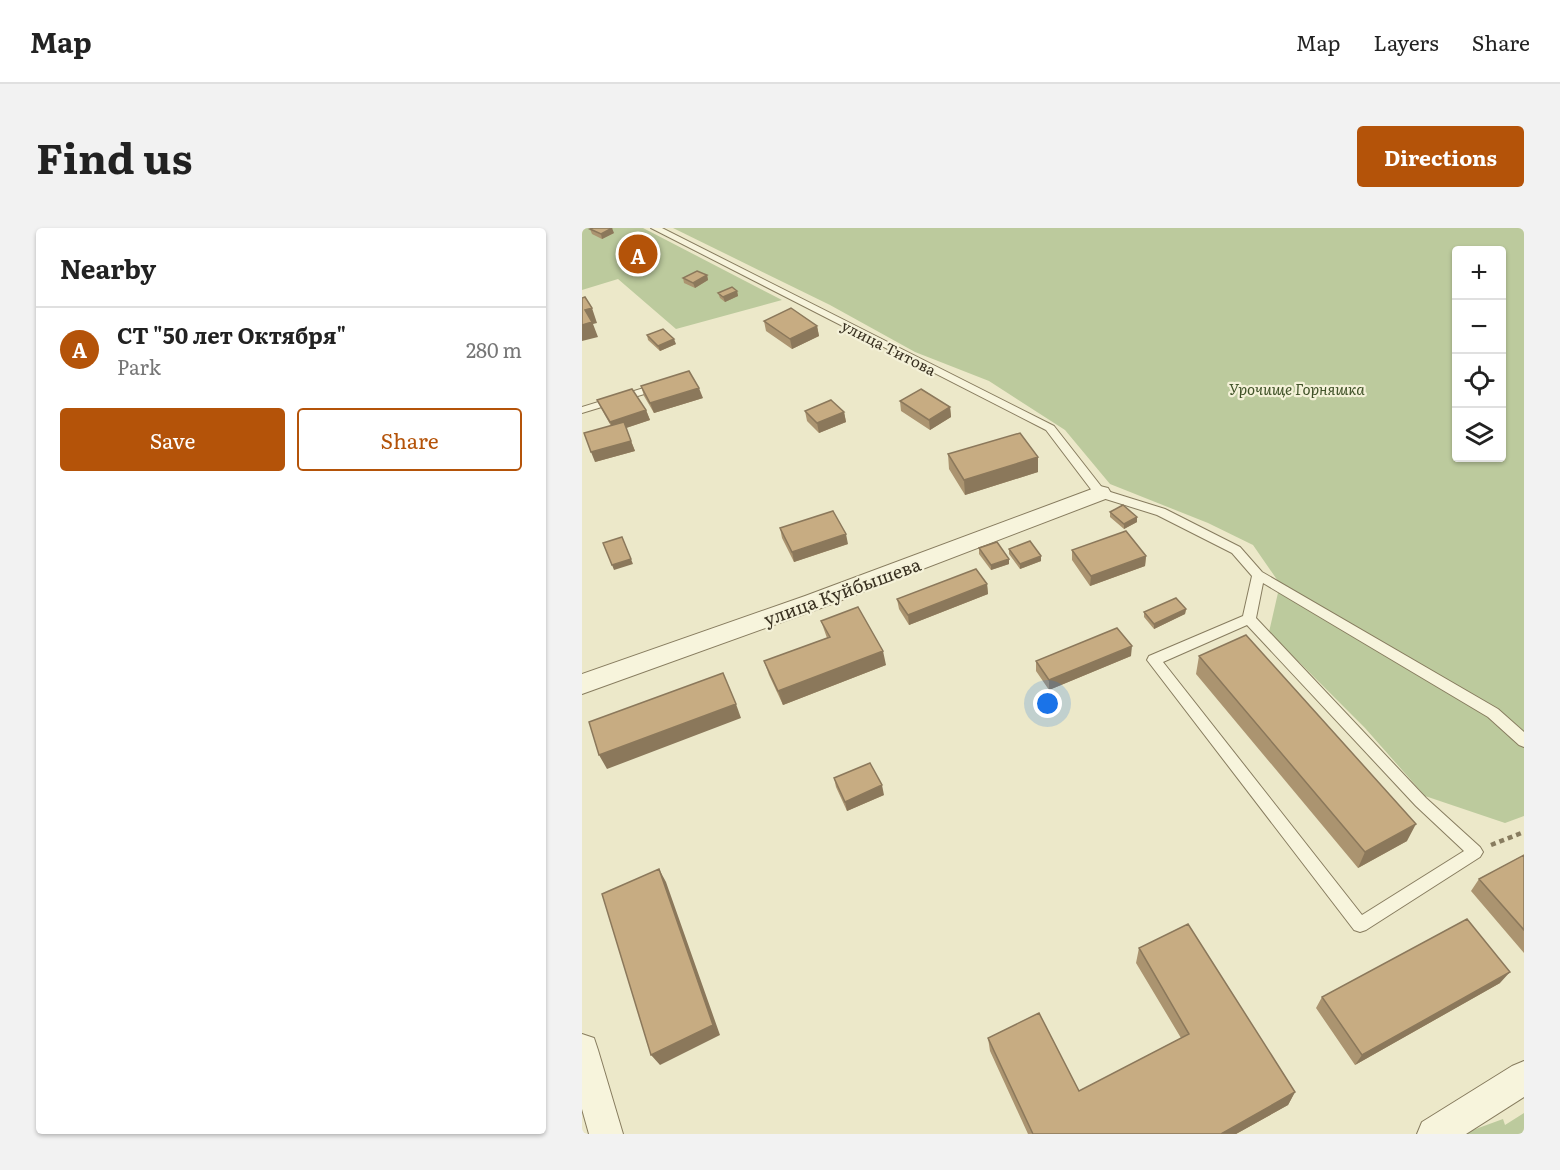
<!DOCTYPE html>
<html lang="en">
<head>
<meta charset="utf-8">
<style>
  :root { --surface:#fff; --page:#f2f2f2; --text:#222; --muted:#767676; --line:#e0e0e0; --accent:#b45309 }
  body { margin:0; font-family:Literata,serif; background:var(--page); color:var(--text) }
  .controls { position:absolute; right:18px; top:18px; display:grid; overflow:hidden; border-radius:6px; box-shadow:0 2px 4px #0004 }
  .controls button { width:54px; height:54px; display:grid; place-items:center; padding:0; border:0; border-bottom:2px solid var(--line); background:var(--surface); color:var(--text); font:30px sans-serif }
  .you { position:absolute; left:466px; top:476px; width:21px; height:21px; margin:-15px; border:4px solid #fff; border-radius:50%; background:#1a73e8; box-shadow:0 0 0 9px #1a73e833 }
  .badge { display:grid; place-items:center; width:39px; height:39px; border-radius:50%; background:var(--accent); color:#fff; font-size:20px; font-weight:700 }
  .pin { position:absolute; translate:-50% -50%; border:3px solid #fff; box-shadow:0 2px 6px #0006 }
  .list { margin:0; padding:0; list-style:none }
  h2 { display:flex; justify-content:space-between; align-items:center; height:78px; margin:0; padding:0 24px; font-size:26px }
  h2 small { font-size:20px; font-weight:400; color:var(--muted) }
  .list li { display:grid; grid-template-columns:39px 1fr auto; gap:18px; align-items:center; box-sizing:border-box; height:84px; padding:0 24px; border-top:2px solid var(--line) }
  .list b { display:block; font-size:22px; white-space:nowrap }
  .list p { margin:0; font-size:20px; white-space:nowrap; color:var(--muted) }
  .list em { font-size:20px; font-style:normal; color:var(--muted) }
  .actions { display:flex; gap:12px; padding:18px 24px }
  .actions a { flex:1; padding:14px 0; border:2px solid var(--accent); border-radius:6px; text-align:center; font-size:21px; color:var(--accent) }
  .actions .main { background:var(--accent); color:#fff }
  .icon { flex:none; width:33px; height:33px; fill:none; stroke:currentColor; stroke-width:2; stroke-linecap:round; stroke-linejoin:round }
  .map { position:relative; flex:none; width:942px; height:906px; overflow:hidden; border-radius:6px }
  header { display:flex; align-items:center; gap:36px; box-sizing:border-box; height:84px; padding:0 30px; background:var(--surface); border-bottom:2px solid var(--line) }
  header strong { font-size:28px }
  nav { display:flex; gap:33px; margin-inline-start:auto; font-size:21px }
  .intro { display:flex; align-items:center; justify-content:space-between; box-sizing:border-box; height:144px; padding:0 36px }
  h1 { margin:0; font-size:42px }
  .button { padding:15px 27px; border-radius:6px; background:var(--accent); color:#fff; font-size:21px; font-weight:700 }
  main { display:flex; gap:36px; padding:0 36px }
  aside { flex:1; background:var(--surface); border-radius:6px; box-shadow:0 2px 4px #0004 }
  .map>svg:first-child { display:block }
  .green { fill:#bcca9d; fill-rule:evenodd }
  .lines { fill:none; stroke-linecap:round; stroke-linejoin:round }
  .service-casing { stroke:#877c5f; stroke-width:2 }
  .minor-casing { stroke:#877c5f; stroke-width:2 }
  .path { stroke:#877c5f; stroke-width:4.5; stroke-dasharray:5 4; stroke-linecap:butt }
  .service { fill:#f7f4dc; fill-rule:evenodd }
  .minor { fill:#f7f4dc; fill-rule:evenodd }
  .wall { fill:#ab9470 }
  .shaded-wall { fill:#8b785b }
  .building { fill:#c7ac82; stroke:#8b785b; stroke-width:1.5 }
  .labels { text-anchor:middle; dominant-baseline:central; stroke-width:4.5; stroke-linejoin:round; paint-order:stroke }
  .far-street-label { font-size:15px; fill:#393121; stroke:#f4f1d8 }
  .far-park-label { font-size:15px; font-style:italic; fill:#415329; stroke:#f4f1d8 }
  .street-label { font-size:18px; fill:#393121; stroke:#f4f1d8 }
</style>
</head>
<body>
<header>
<strong>Map</strong>
<nav><a>Map</a><a>Layers</a><a>Share</a></nav>
</header>
<div class="intro"><h1>Find us</h1><a class="button">Directions</a></div>
<main>
<aside>
<h2>Nearby<small></small></h2>
<ul class="list">
<li><span class="badge">A</span><div><b>СТ &quot;50 лет Октября&quot;</b><p>Park</p></div><em>280 m</em></li>
</ul>
<div class="actions"><a class="main">Save</a><a>Share</a></div>
</aside>
<div class="map">
<svg width="942" height="906" viewBox="0 0 942 906">
  <rect width="100%" height="100%" fill="#ece8c9"/>
  <path class="green" d="M0,0H61L200,72L94,101L36,51L0,62Z
    M91,0H942V588L923,595L843,568L783,500L687,404L698,356L671,317L626,295L528,256L483,202L407,153L333,124L248,77ZM874,22H920V230H874Z
    M942,885V906H880L921,891L923,897Z"/>
  <g class="lines">
    <g class="service-casing">
      <path id="service" d="M69,0H80L472,198L522,262L583,281L658,319L680,344L916,481L942,504V519L937,517L906,489L681,355L674,390L844,570L898,619L901,624L898,629L784,702L778,704L772,702L565,432L567,428L661,388L670,348L650,325L575,287L514,268L464,202ZM665,397L834,578L882,623L780,687L581,434Z
        M78,155L82,156V160L0,185V179Z"/>
    </g>
    <g class="minor-casing">
      <path id="minor" d="M518,258L526,260L529,265L526,270L239,380L0,466V446L223,368Z
        M0,806L12,810L16,822L41,906H7L0,881Z
        M942,833V869L884,906H835L840,894L930,838Z"/>
    </g>
    <path class="path" d="M909,617L942,604"/>
    <use href="#service" class="service"/>
    <use href="#minor" class="minor"/>
  </g>
  <path class="wall" d="M8,1L32,5L20,11L10,6Z
    M125,47L126,52L113,60L102,55L101,50Z
    M155,63L156,68L143,74L138,70L136,65Z
    M182,93L235,98L237,108L210,121L184,103Z
    M65,107L94,116L78,123L66,112Z
    M59,158L121,170L72,185L62,168Z
    M15,172L64,182L68,192L44,200L53,223L13,234L29,198L20,182Z
    M318,173L368,179L369,189L348,202L319,183Z
    M223,183L262,184L264,194L237,205L225,193Z
    M366,226L456,229V244L383,267L367,241Z
    M528,284L555,289V294L542,301L528,289Z
    M198,300L266,316L212,334L200,310Z
    M397,320L427,336L409,342L397,326Z
    M427,321L459,333L438,341L427,326Z
    M490,322L564,328L563,338L508,358L490,332Z
    M405,356L406,366L327,397L317,381L315,371Z
    M604,381L603,386L572,401L562,389V384Z
    M239,393L304,437L201,477L187,447L182,433L245,410Z
    M549,428L467,462L454,443V433Z
    M617,428L825,613L776,640L614,446Z
    M252,550L302,567L265,583L254,559Z
    M942,627V725L889,663L897,651Z
    M557,720L713,864L706,877L654,906H446L408,823L406,810L497,863L599,810L554,735Z
    M918,755L773,837L734,780L740,769Z"/>
  <path class="shaded-wall" d="M30,0L32,5L20,11L19,6Z
    M125,47L126,52L113,60L111,55Z
    M155,63L156,68L143,74L141,69Z
    M10,80L15,95L11,96L16,109L0,113V97L3,82Z
    M235,98L237,108L210,121L208,111Z
    M92,111L94,116L78,123L76,118Z
    M117,160L121,170L72,185L68,175Z
    M368,179L369,189L348,202L347,192Z
    M64,182L68,192L32,204L28,194Z
    M262,184L264,194L237,205L235,195Z
    M49,213L53,223L13,234L9,224Z
    M456,229V244L383,267L382,252Z
    M555,289V294L542,301V296Z
    M264,306L266,316L212,334L210,324Z
    M40,309L51,336L32,342L30,337Z
    M459,328V333L438,341V336Z
    M564,328L563,338L508,358L509,348Z
    M427,331V336L409,342V337Z
    M405,356L406,366L327,397L326,387Z
    M604,381L603,386L572,401V396Z
    M550,418L549,428L467,462V452Z
    M301,423L304,437L201,477L196,463Z
    M154,476L159,490L25,541L17,527Z
    M300,557L302,567L265,583L263,574Z
    M834,596L825,613L776,640L783,624Z
    M77,641L84,654L138,807L78,837L69,827Z
    M928,744L918,755L773,837L780,827Z
    M713,864L706,877L654,906H639Z"/>
  <path class="building" d="M11,0H30L19,6L8,1Z
    M115,43L125,47L111,55L101,50Z
    M150,59L155,63L141,69L136,65Z
    M3,69L10,80L3,82L10,94L0,97V70Z
    M209,80L235,98L208,111L182,93Z
    M81,101L92,111L76,118L65,107Z
    M107,143L117,160L68,175L59,158Z
    M50,161L64,182L28,194L15,172Z
    M339,161L368,179L347,192L318,173Z
    M249,172L262,184L235,195L223,183Z
    M42,194L49,213L9,224L2,205Z
    M438,205L456,229L382,252L366,226Z
    M541,277L555,289L542,296L528,284Z
    M251,283L264,306L210,324L198,300Z
    M544,303L564,328L509,348L490,322Z
    M40,309L49,331L30,337L21,315Z
    M448,313L459,328L438,336L427,321Z
    M415,314L427,331L409,337L397,320Z
    M394,341L405,356L326,387L315,371Z
    M594,370L604,381L572,396L562,384Z
    M276,379L301,423L196,463L182,433L248,409L239,393Z
    M535,400L550,418L467,452L454,433Z
    M664,407L834,596L783,624L617,428Z
    M141,445L154,476L17,527L7,494Z
    M288,535L300,557L263,574L252,550Z
    M942,627V702L897,651Z
    M77,641L131,797L69,827L20,666Z
    M885,691L928,744L780,827L740,769Z
    M606,696L713,864L639,906H451L406,810L457,785L497,863L607,806L557,720Z"/>
  <g class="labels">
    <g class="far-street-label">
      <text transform="translate(307 119) rotate(27)">улица Титова</text>
    </g>
    <g class="far-park-label">
      <text x="715" y="160">Урочище Горняшка</text>
    </g>
    <g class="street-label">
      <text transform="translate(260 363) rotate(-20)">улица Куйбышева</text>
    </g>
  </g>
</svg>
<div class="controls">
<button>+</button>
<button>−</button>
<button><svg class="icon" aria-label="locate" viewBox="0 0 24 24"><circle cx="12" cy="12" r="6"/><path d="M12 2v4M12 18v4M2 12h4M18 12h4"/></svg></button>
<button><svg class="icon" aria-label="layers" viewBox="0 0 24 24"><path d="M12 4l9 5-9 5-9-5zM3 14l9 5 9-5"/></svg></button>
</div>
<div class="you"></div>
<div class="pin badge" style="left:56px;top:26px">A</div>
</div>
</main>
</body>
</html>
